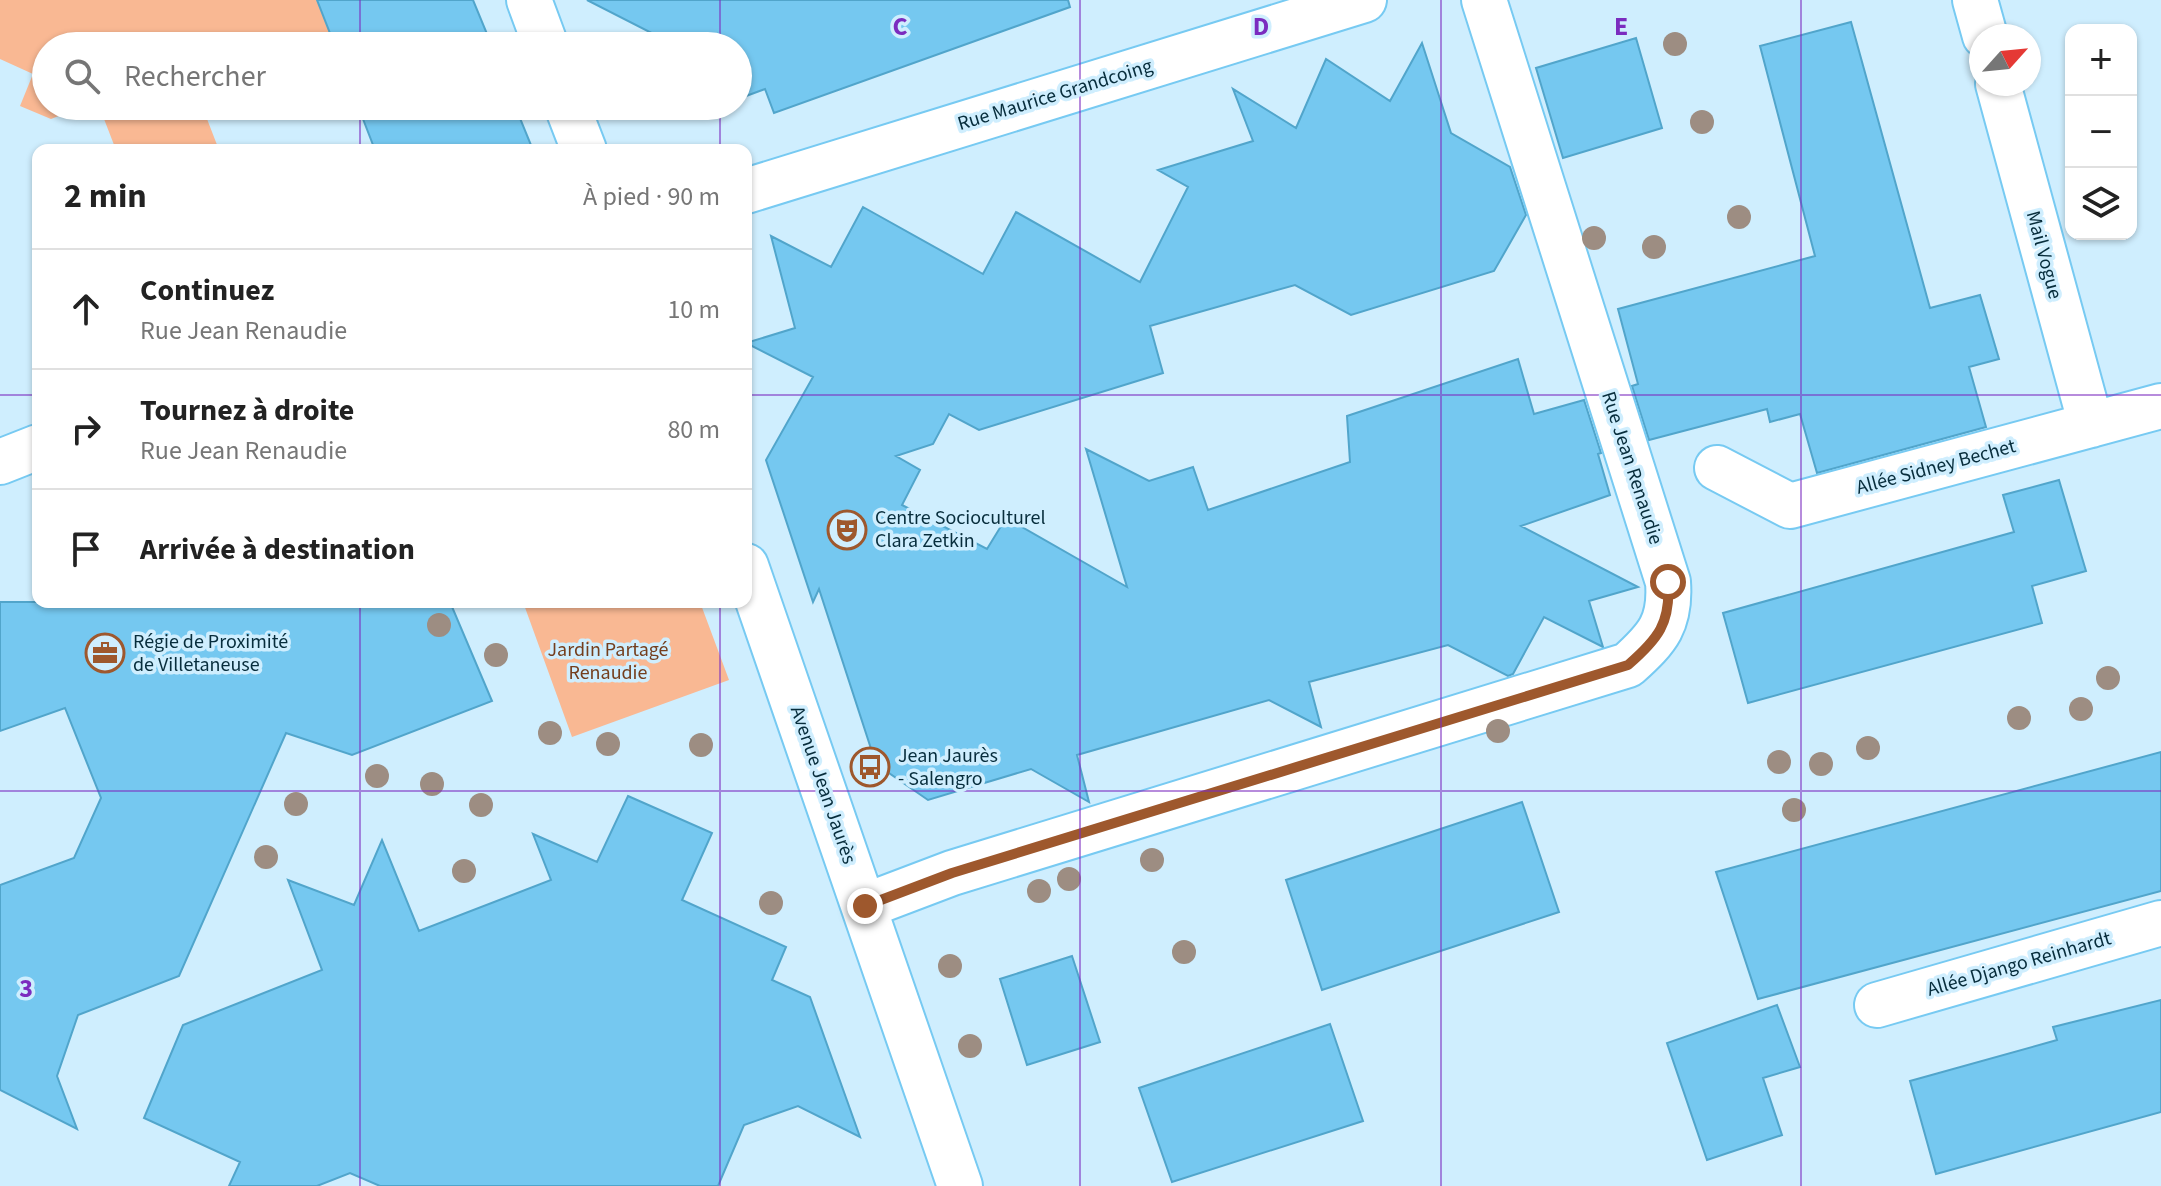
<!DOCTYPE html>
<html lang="fr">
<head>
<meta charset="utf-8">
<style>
  :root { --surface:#fff; --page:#f2f2f2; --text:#222; --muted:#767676; --line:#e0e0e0 }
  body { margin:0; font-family:"Source Sans 3",sans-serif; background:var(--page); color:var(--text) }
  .controls { position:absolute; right:24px; top:24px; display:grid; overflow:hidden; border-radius:16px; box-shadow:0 2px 6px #0004 }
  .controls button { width:72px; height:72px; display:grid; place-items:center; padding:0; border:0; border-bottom:2px solid var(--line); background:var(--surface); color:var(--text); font:40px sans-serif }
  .compass { position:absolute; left:1969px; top:24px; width:72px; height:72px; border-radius:50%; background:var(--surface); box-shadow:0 2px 6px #0004; rotate:63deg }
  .stop { position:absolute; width:24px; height:24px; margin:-18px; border:6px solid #9e582d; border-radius:50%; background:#fff }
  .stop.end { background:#9e582d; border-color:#fff; box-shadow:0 2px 8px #0008 }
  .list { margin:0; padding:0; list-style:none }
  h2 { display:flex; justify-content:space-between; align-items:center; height:104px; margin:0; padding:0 32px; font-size:34px }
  h2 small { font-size:26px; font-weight:400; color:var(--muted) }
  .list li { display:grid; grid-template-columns:52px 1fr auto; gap:24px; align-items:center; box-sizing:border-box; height:120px; padding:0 32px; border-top:2px solid var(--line) }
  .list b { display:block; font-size:30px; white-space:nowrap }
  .list p { margin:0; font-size:26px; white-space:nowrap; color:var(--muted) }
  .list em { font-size:26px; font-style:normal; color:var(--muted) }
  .icon { flex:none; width:44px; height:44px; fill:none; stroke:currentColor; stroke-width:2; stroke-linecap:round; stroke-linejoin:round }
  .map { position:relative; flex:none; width:2161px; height:1186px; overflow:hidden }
  .search { position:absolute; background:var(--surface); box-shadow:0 2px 6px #0004; left:32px; top:32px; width:720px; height:88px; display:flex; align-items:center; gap:20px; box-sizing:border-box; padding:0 28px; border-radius:44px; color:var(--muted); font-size:30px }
  .panel { position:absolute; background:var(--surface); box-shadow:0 2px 6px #0004; left:32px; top:144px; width:720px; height:464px; border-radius:16px }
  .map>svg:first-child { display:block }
  .green { fill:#f9b893 }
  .building { fill:#75c8f0; stroke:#51a5cb; stroke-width:2 }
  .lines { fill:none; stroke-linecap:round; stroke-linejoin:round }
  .minor-casing { stroke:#77caf2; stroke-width:48 }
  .minor { stroke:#fff; stroke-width:44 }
  .tree { fill:#9d8d82 }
  .route { stroke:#9e582d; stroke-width:10 }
  .grid { fill:none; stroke:#7b2cbf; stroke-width:2; stroke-opacity:0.55 }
  .labels { text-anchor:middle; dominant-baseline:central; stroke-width:7; stroke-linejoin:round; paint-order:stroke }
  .street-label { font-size:20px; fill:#072d3c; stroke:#cfeefe }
  .poi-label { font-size:20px; fill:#072d3c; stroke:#cfeefe; text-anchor:start }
  .park-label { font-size:20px; fill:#743e1d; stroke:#cfeefe }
  .grid-label { font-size:26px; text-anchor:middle; font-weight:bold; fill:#7b2cbf; stroke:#cfeefe; stroke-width:7; stroke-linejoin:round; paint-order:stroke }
</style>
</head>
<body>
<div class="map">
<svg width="2161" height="1186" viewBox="0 0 2161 1186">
  <rect width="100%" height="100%" fill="#cfeefe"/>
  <path class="green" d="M0,0H317L335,46H46V106H84L51,119L20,106L33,74L0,59Z
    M99,106H202L219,150H116Z
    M523,602H700L729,680L572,737Z"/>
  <path class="building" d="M317,0H473L492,46H335Z
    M587,0H1068L1070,7L774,113L765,89L738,99V46H677Z
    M1851,22L1930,308L1980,295L1999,359L1969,367L1986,427L1817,473L1800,414L1770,422L1767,409L1649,440L1632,386L1638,384L1618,309L1815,256L1760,46Z
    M1636,38L1662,128L1563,158L1536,68Z
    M1422,43L1451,133L1510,167L1526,215L1494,271L1351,315L1295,285L1150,326L1163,373L979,430L949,414L933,444L896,456L920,470L902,505L987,549L1006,518L1127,587L1086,449L1149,481L1193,467L1208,510L1350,462L1347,416L1518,359L1534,414L1584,400L1601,453L1598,454L1610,495L1521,526L1638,587L1589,601L1603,647L1544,617L1513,674L1508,676L1448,645L1309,682L1321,727L1269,700L1077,755L1089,802L1031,769L928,800L876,764L819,589L813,602L766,460L813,377L746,343L795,328L771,236L831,267L863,207L983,274L1016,212L1140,282L1188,187L1158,170L1253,141L1233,89L1296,128L1326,59L1390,101Z
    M358,106H515L533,150H375Z
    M2059,480L2086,571L2032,586L2042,623L1748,703L1723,613L2014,532L2003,495Z
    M0,602H450L492,701L352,755L286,733L179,976L78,1015L57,1076L77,1129L0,1090V885L74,858L101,798L65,708L0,731Z
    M2161,752V891L1758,999L1716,872Z
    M628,796L712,833L682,900L786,947L772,980L810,997L860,1137L798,1106L744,1125L718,1186H380L350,1173L317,1186H229L240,1162L144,1118L183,1025L322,970L288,880L354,905L382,840L419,931L551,880L533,834L597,862Z
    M1522,802L1559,912L1322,990L1286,880Z
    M1072,956L1100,1042L1027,1065L1000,979Z
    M2161,1000V1112L1936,1174L1910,1081L2057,1040L2053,1027Z
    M1777,1005L1800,1067L1763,1078L1782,1135L1707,1160L1667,1043Z
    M1330,1024L1363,1121L1172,1182L1139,1088Z"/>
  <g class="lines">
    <g class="minor-casing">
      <path id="minor" d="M529,0L546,46
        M1975,0L1985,36
        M1998,84L2091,425
        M567,106L584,150
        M746,191L1364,0
        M0,462L38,447
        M1717,468L1790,506L2161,406
        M746,566L960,1186
        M865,906L952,873L1628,665C1658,638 1671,623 1668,582L1484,0
        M1877,1005L2161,923"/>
    </g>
    <use href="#minor" class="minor"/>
  </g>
  <g class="tree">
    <circle cx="1675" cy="44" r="12"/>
    <circle cx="1702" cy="122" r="12"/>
    <circle cx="1739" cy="217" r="12"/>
    <circle cx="1594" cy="238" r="12"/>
    <circle cx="1654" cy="247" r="12"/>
    <circle cx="439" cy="625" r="12"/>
    <circle cx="496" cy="655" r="12"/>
    <circle cx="2108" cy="678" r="12"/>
    <circle cx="2081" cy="709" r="12"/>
    <circle cx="2019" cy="718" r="12"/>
    <circle cx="1498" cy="731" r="12"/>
    <circle cx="550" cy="733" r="12"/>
    <circle cx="608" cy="744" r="12"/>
    <circle cx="701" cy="745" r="12"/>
    <circle cx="1868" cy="748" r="12"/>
    <circle cx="1779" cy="762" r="12"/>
    <circle cx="1821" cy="764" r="12"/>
    <circle cx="377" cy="776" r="12"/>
    <circle cx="432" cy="784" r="12"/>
    <circle cx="296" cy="804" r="12"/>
    <circle cx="481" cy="805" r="12"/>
    <circle cx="1794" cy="810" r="12"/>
    <circle cx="266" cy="857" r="12"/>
    <circle cx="1152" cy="860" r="12"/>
    <circle cx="464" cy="871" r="12"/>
    <circle cx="1069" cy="879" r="12"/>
    <circle cx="1039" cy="891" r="12"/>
    <circle cx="771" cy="903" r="12"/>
    <circle cx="1184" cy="952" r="12"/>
    <circle cx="950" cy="966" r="12"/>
    <circle cx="970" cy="1046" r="12"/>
  </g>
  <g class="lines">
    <path class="route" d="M865,906L952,873L1628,665C1658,639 1671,623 1668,582"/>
  </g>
  <path class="grid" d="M360,0V46M720,0V46M1080,0V1186M1441,0V1186M1801,0V1186M360,106V150M720,106V150M0,395H38M746,395H2161M360,602V1186M720,602V1186M0,791H2161"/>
  <defs>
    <g id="theatre-ring" transform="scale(2)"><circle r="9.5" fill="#cfeefe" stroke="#9e582d" stroke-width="1.5"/><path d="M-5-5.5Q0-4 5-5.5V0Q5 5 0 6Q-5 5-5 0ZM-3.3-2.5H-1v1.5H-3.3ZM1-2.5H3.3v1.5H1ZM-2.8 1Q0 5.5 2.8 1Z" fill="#9e582d"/></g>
    <g id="office-ring" transform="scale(2)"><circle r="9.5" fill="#cfeefe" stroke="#9e582d" stroke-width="1.5"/><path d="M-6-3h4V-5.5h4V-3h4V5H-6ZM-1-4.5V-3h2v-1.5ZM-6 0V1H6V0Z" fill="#9e582d"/></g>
    <g id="bus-ring" transform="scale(2)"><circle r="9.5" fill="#cfeefe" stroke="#9e582d" stroke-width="1.5"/><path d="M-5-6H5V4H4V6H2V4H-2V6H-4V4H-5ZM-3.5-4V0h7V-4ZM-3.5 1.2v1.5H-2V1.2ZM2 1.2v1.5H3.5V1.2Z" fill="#9e582d"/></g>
  </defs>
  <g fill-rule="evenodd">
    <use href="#theatre-ring" x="847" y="530"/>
    <use href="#office-ring" x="105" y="653"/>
    <use href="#bus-ring" x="870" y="767"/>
  </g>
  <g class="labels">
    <g class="street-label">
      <text transform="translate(1055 95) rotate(-17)">Rue Maurice Grandcoing</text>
      <text transform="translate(2044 255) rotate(75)">Mail Vogue</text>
      <text transform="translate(1936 467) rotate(-15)">Allée Sidney Bechet</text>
      <text transform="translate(1632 468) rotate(72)">Rue Jean Renaudie</text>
      <text transform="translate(823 785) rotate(71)">Avenue Jean Jaurès</text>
      <text transform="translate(2019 964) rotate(-16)">Allée Django Reinhardt</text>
    </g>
    <g class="poi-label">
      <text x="875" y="518">Centre Socioculturel<tspan x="875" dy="23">Clara Zetkin</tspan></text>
      <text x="133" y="642">Régie de Proximité<tspan x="133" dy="23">de Villetaneuse</tspan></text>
      <text x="898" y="756">Jean Jaurès<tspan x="898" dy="23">- Salengro</tspan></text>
    </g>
    <g class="park-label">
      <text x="608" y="650">Jardin Partagé<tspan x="608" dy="23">Renaudie</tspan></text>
    </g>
  </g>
  <g class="grid-label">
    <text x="900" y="35">C</text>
    <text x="1261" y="35">D</text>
    <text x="1621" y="35">E</text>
    <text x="26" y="997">3</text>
  </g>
</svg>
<div class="controls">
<button>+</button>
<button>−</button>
<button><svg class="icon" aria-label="layers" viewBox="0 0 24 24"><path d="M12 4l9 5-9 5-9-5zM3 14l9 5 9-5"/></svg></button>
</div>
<svg class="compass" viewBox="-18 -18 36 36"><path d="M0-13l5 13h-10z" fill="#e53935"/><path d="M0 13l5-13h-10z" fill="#767676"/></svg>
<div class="stop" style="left:1668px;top:582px"></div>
<div class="stop end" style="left:865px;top:906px"></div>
<div class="search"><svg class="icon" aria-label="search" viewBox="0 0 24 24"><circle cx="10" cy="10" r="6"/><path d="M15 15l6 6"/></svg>Rechercher</div>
<section class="panel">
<h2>2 min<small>À pied · 90 m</small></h2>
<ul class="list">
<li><svg class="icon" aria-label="ahead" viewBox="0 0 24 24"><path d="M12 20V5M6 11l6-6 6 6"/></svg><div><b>Continuez</b><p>Rue Jean Renaudie</p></div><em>10 m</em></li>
<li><svg class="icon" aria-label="right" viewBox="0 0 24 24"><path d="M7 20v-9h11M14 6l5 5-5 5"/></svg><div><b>Tournez à droite</b><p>Rue Jean Renaudie</p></div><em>80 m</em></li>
<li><svg class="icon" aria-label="arrive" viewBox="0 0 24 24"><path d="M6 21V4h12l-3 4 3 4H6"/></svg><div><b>Arrivée à destination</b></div></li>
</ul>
</section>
</div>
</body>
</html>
